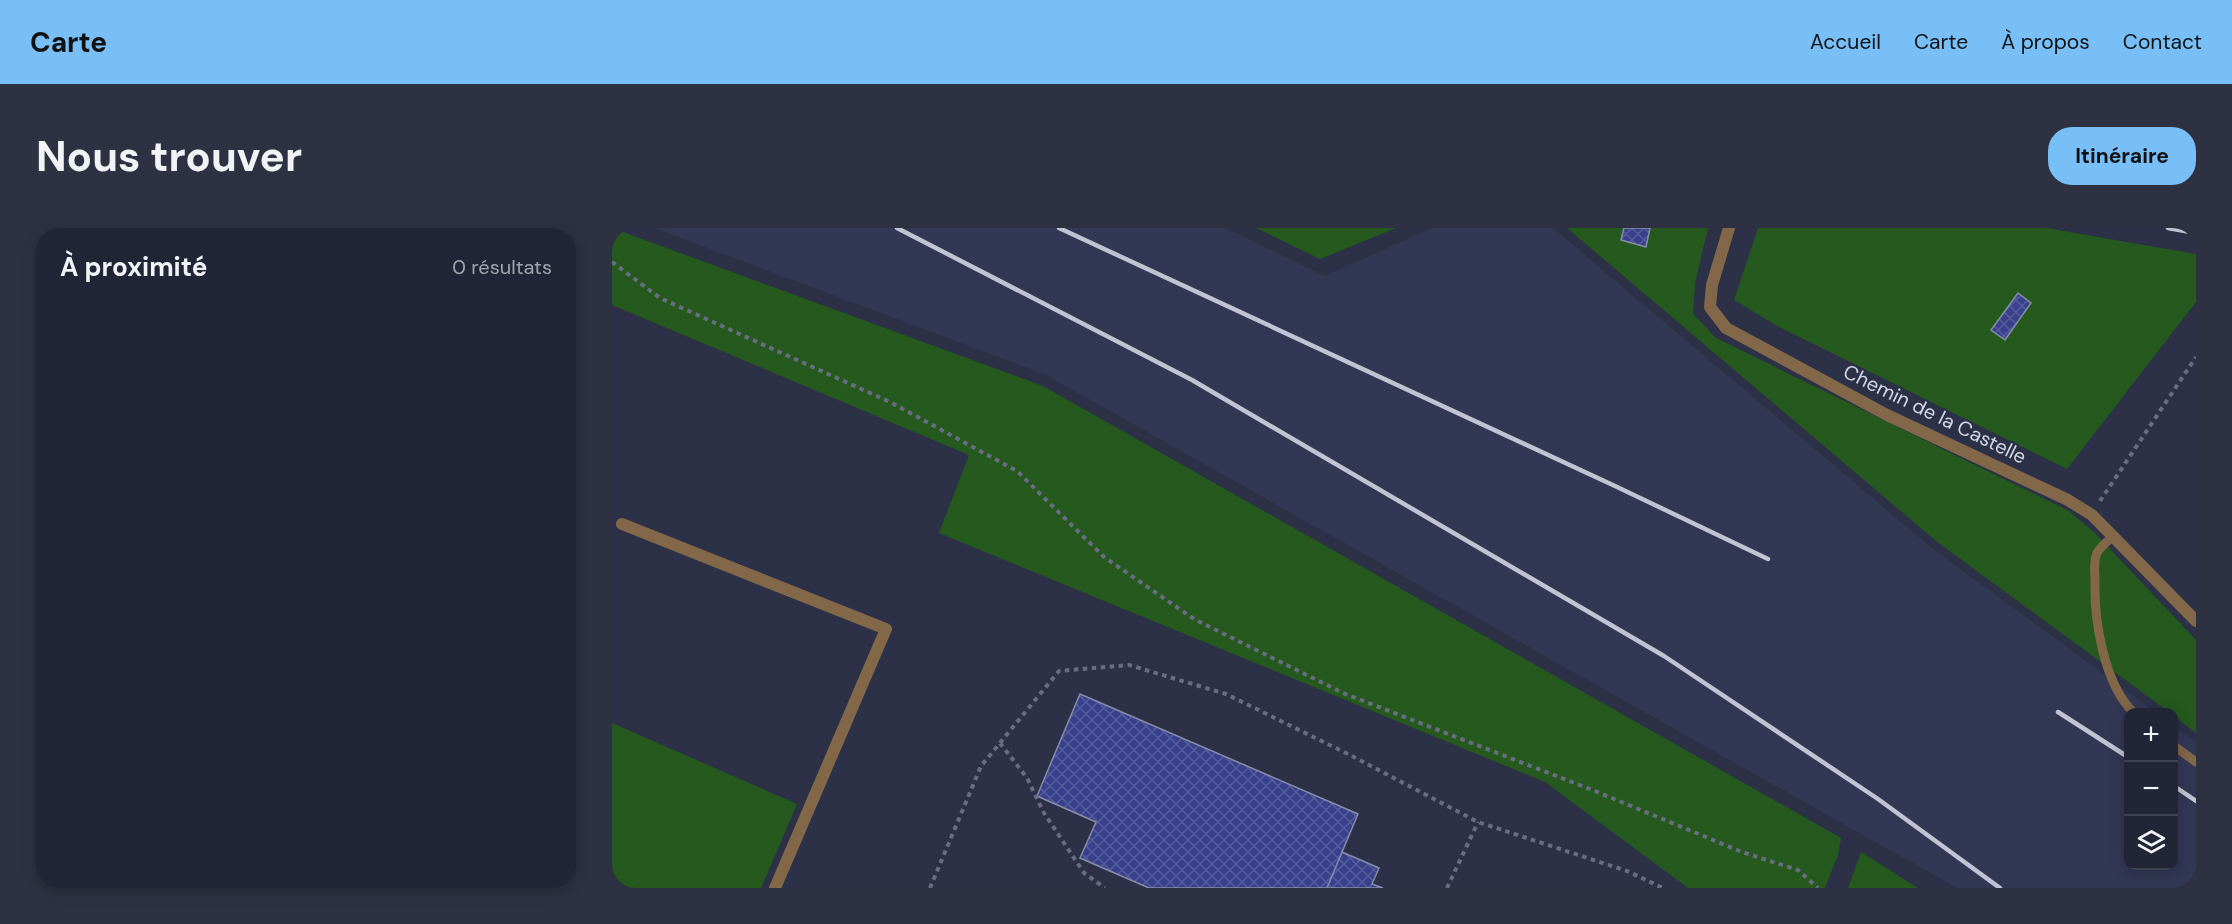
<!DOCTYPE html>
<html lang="fr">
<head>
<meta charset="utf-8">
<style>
  :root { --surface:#212535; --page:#2d3141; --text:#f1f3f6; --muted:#a2a5ad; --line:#3e4250; --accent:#78bff7 }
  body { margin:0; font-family:"DM Sans",sans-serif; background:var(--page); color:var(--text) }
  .controls { position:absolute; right:18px; bottom:18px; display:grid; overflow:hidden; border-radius:12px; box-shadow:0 3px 15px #0003 }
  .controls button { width:54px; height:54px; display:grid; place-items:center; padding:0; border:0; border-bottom:2px solid var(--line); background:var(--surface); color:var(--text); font:30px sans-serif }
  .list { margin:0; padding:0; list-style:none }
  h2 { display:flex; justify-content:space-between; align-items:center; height:78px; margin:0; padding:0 24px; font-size:26px }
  h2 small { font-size:20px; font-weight:400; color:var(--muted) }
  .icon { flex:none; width:33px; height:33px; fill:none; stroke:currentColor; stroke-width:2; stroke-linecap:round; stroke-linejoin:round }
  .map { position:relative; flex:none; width:1584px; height:660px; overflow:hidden; border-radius:24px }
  header { display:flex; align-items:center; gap:36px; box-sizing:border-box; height:84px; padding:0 30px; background:var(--accent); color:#111 }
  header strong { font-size:28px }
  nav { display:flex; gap:33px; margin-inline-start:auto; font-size:21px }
  .intro { display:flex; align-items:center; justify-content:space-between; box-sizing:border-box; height:144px; padding:0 36px }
  h1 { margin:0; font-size:42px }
  .button { padding:15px 27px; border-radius:24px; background:var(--accent); color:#111; font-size:21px; font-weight:700 }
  main { display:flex; gap:36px; padding:0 36px }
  aside { flex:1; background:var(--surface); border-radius:24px; box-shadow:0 3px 15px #0003 }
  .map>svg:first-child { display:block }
  .built { fill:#323754 }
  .grass { fill:#25591e }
  .building { fill:url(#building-cross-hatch); stroke:#878da8; stroke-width:1.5 }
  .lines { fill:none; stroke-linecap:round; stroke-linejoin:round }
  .path { stroke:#696d81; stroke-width:4; stroke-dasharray:4.5 4.5; stroke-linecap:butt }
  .service { stroke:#826749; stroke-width:9 }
  .minor { stroke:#826749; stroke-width:12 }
  .rail { stroke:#bfc3d2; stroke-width:4.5 }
  .labels { text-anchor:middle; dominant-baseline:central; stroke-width:4.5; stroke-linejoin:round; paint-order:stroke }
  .street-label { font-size:20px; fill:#d3d6e5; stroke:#2c3147 }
</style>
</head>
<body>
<header>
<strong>Carte</strong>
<nav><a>Accueil</a><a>Carte</a><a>À propos</a><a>Contact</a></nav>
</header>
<div class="intro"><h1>Nous trouver</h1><a class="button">Itinéraire</a></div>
<main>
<aside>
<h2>À proximité<small>0 résultats</small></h2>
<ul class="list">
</ul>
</aside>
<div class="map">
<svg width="1584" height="660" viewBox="0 0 1584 660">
  <defs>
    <pattern id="building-cross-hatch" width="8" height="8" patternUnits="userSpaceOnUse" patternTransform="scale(1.5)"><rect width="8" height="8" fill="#3a418c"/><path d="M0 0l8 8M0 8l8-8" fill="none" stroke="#565c9c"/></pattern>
  </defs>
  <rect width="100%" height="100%" fill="#2c3147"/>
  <path class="built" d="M42,0H613L713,48L820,0H941L1320,320L1543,484H1516V638H1562V498L1584,514V660H1345L432,146Z"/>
  <path class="grass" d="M0,0L431,158L1229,610L1226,627L1213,660H1076L933,554L327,305L357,227L0,77Z
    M644,0H784L708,31Z
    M955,0H1096L1083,55L1081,86L1104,110L1457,283L1483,305L1584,412V505L1562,488V484H1557L1324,313Z
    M1146,0H1434L1584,26V74L1455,241L1165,98L1122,72Z
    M0,495L185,576L149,660H0Z
    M1249,624L1306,660H1236Z"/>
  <path class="building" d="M1012,0H1038L1034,19L1009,12Z
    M1406,65L1419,75L1393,112L1379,102Z
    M468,466L746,586L715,660H537L468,630L484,594L425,568Z
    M730,624L767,640L760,656L771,660H715Z"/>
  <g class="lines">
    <path class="path" d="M0,34L48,70L278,174L405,243L492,329L582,391L731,465L983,563L1130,624L1186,642L1206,660
      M1488,273L1584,129
      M388,515L415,550L432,585L472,645L493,660
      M318,660L369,538L447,443L517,437L614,466L738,527L866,594L1015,643L1051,660
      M835,660L866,594"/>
    <path class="service" d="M1501,308C1496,313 1488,319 1485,325C1481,334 1483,344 1483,353C1482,393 1492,455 1521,484
      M1562,518L1584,534"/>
    <path class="minor" d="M1117,0L1100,57L1098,79L1114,100L1275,187L1456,272L1480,287L1584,393
      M10,296L274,401L163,660"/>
    <path class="rail" d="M285,0L580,152L1052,428L1266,571L1388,660
      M447,0L1003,258L1156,331
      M1556,0L1584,5
      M1446,484L1516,529
      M1562,558L1584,573"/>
  </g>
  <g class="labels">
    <g class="street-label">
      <text transform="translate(1323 186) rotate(26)">Chemin de la Castelle</text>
    </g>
  </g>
</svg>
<div class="controls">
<button>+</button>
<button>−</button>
<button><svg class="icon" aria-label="layers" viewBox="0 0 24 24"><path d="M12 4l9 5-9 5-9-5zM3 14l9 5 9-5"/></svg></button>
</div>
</div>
</main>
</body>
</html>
